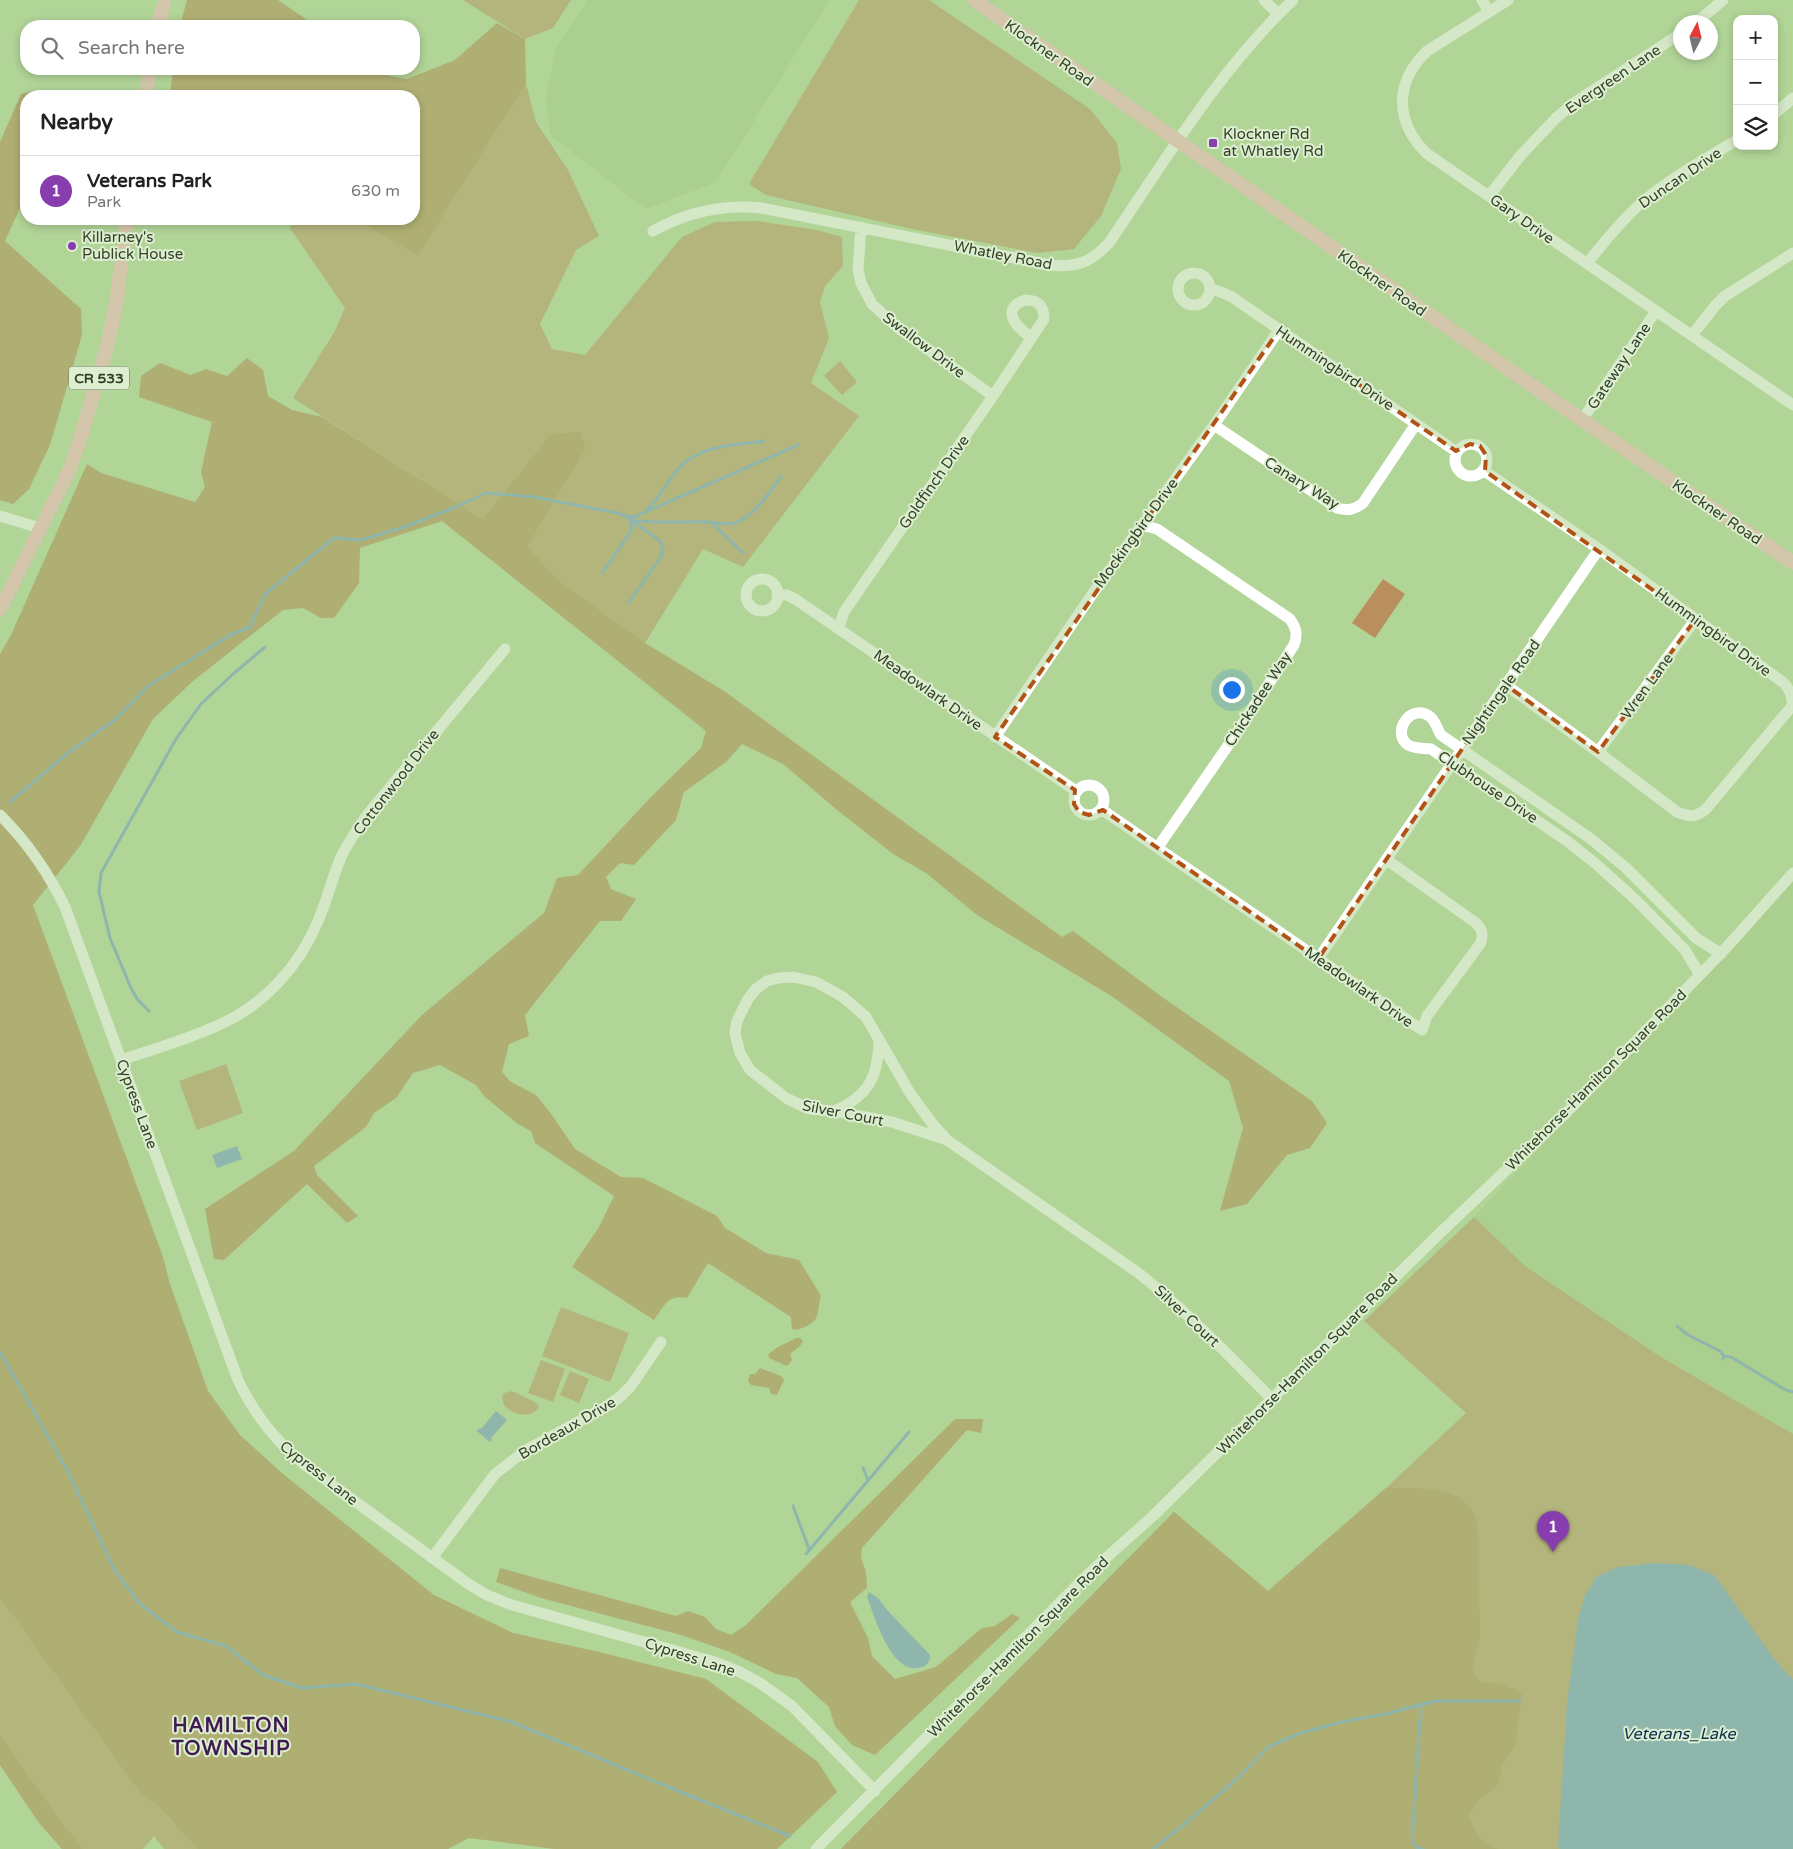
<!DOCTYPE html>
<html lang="en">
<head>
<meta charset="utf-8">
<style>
  :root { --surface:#fff; --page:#f6f6f6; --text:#222; --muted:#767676; --line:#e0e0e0; --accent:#883daf }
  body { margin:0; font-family:"Varela Round",sans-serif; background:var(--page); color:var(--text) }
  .controls { position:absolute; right:15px; top:15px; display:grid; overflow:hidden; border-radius:10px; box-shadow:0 2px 8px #0003 }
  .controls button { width:45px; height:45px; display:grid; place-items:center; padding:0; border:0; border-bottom:1px solid var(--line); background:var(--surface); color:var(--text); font:25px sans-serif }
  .compass { position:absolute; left:1673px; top:15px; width:45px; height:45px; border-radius:50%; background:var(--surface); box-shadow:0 2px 8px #0003; rotate:7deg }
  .you { position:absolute; left:1231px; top:689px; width:18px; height:18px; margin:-12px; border:4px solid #fff; border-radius:50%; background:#1a73e8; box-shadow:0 0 0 8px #1a73e833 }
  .badge { display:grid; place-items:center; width:32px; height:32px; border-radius:50%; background:var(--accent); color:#fff; font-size:16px; font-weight:700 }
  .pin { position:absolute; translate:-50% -41px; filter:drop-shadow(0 1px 2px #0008) }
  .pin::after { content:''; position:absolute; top:26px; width:18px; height:15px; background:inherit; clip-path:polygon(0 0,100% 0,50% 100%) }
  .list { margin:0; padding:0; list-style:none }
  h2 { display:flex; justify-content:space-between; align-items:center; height:65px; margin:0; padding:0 20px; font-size:21px }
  h2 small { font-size:16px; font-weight:400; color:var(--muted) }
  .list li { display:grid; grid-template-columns:32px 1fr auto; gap:15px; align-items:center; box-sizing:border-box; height:70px; padding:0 20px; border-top:1px solid var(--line) }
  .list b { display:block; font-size:19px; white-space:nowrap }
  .list p { margin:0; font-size:16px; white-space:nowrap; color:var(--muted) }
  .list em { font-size:16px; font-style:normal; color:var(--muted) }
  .icon { flex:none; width:28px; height:28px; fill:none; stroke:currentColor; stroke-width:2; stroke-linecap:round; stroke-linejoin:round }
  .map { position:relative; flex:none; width:1793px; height:1849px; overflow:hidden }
  .search { position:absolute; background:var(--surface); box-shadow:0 2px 8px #0003; left:20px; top:20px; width:400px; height:55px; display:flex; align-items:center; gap:12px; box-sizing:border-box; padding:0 18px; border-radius:20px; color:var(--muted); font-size:19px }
  .panel { position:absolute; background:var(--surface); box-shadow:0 2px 8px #0003; left:20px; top:90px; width:400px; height:135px; border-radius:20px }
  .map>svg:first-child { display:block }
  .built { fill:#a3ca86 }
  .green { fill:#b9905d }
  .forest { fill:#ae8147 }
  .water { fill:#6593c8 }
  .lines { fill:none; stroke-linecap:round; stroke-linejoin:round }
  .stream { stroke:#6593c8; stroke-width:3 }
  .minor { stroke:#fff; stroke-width:11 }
  .major { stroke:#fdb6c0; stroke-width:14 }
  .marked { fill:none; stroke:#b25214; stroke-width:4; stroke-dasharray:10 6; stroke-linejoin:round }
  .poi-dot { fill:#883daf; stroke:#ddefd0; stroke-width:2 }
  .labels { text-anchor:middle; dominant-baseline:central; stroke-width:4; stroke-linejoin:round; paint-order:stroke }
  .shield { fill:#ddefd0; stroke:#66755a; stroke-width:1 }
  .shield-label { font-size:14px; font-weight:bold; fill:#334128 }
  .street-label { font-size:15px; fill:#334128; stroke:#ddefd0 }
  .poi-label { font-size:15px; fill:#334128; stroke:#ddefd0; text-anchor:start }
  .water-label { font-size:16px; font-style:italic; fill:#092c4f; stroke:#ddefd0 }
  .district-label { font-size:20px; font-weight:bold; letter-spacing:1px; fill:#3f1b52; stroke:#ddefd0 }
</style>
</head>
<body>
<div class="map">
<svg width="1793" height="1849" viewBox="0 0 1793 1849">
  <rect width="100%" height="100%" fill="#b1d497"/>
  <path class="built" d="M587,0H829L716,182L646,209L550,135L546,95L556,49Z
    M1793,880V1434L1661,1357L1525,1266L1474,1217Z"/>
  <path class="green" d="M463,0H571L553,28L525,39Z
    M859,0H929L1090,109L1117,143L1121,169L1101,216L1074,249L1037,253L912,229L766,195L749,184Z
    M526,84L536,122L568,170L599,236L576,250L540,324L552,349L585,355L682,237L715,222L757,221L817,230L842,237L843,266L825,286L820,302L829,338L811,383L859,416L743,567L703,549L645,643L557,579L528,546L586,449L550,434L483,519L293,398L335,331L345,308L290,228L294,219H354L418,254Z
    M840,361L857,382L842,395L824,376Z
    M1383,579L1405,594L1375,638L1352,623Z
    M226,1064L243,1113L197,1130L179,1081Z
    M1474,1217L1525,1266L1661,1357L1793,1434V1849H841L1174,1512L1268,1591L1386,1488L1466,1413L1364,1321Z
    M561,1307L629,1333L610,1382L542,1356Z
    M541,1360L565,1369L553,1402L528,1393Z
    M570,1371L589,1379L579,1403L560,1395Z
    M512,1391L535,1402L539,1406C533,1420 512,1415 504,1405C504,1404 502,1398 502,1397L504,1393Z
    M0,1598L139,1792L162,1810L197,1849H164L154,1836L143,1849H83L51,1807L0,1734Z"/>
  <path class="forest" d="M187,0H278L316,26H180Z
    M497,23L525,39L526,84L418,255L354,219H414V96H170L173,69H379L390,76L407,79L455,60Z
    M35,91L47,96H26V195L5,241L81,309L82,335L50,445L29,489L13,504L0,500V142L21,94Z
    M247,358L263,370L268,396L292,410L322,417L483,519L550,434L580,432L586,449L528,546L557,579L645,643L724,691L1062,937L1073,931L1162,997L1312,1101L1327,1123L1310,1148L1287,1155L1247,1204L1220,1211L1243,1128L1229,1081L1113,997L977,915L926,873L893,854L836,809L783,764L742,744L726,762L684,792L676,820L634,865L620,863L606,877L611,889L636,899L621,921H600L525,1015L529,1036L509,1044L502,1072L511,1082L536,1095L552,1115L575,1149L621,1177L643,1178L717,1216L725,1228L766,1253L799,1260L821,1296C816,1312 822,1319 805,1327C800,1329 797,1330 792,1329L791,1317L708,1263L687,1298C668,1294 664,1306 654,1320L572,1267L599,1227L614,1196L535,1143L531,1131L518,1124L484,1096L476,1085L440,1065L413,1073L396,1098L374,1113L366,1127L314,1166L317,1175L358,1216L347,1223L307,1184L224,1260L214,1259L205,1209L294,1151L422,1015L544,913L557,878L578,875L651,797L701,748L706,731L442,521L360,548L359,583L334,618H321L303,608L283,610L193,681L153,719L80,846L33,905L162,1254L170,1284L208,1391L240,1435L283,1474L434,1595L513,1633L599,1652L706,1679L818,1762L837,1792L777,1849H554L469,1838L448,1849H197L162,1810L139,1792L0,1598V654L11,635L87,464L101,473L195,502L205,487L201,472L212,422L139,397L141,376L160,363L191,375L206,369L227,376Z
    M796,1338H800L803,1341L800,1346L790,1354L792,1360L787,1366L769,1358L768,1355C776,1346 786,1344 796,1338Z
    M760,1368L781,1376L784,1380L777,1395L771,1394L769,1388L751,1385L748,1381L750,1374H755Z
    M955,1419H983L981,1433L967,1430L862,1548L861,1558L866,1572L867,1588L850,1602L868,1638L872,1656L895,1679L936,1667L982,1628L995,1626L1012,1614L1020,1618L875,1755L852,1745L835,1726L829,1707L797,1678L776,1674L730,1652L681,1635L541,1598L496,1582L500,1568L676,1616L688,1611L705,1617L716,1629L731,1635L746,1625Z
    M1386,1488C1414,1489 1462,1483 1475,1516C1477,1521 1477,1527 1478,1532L1480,1640L1472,1668L1479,1682L1505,1684L1522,1694L1515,1745L1502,1765L1498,1785L1477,1801L1468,1817L1481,1839L1498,1849H841L1174,1512L1268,1591Z
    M0,1734L51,1807L83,1849H62L39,1823L0,1765Z"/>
  <path class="water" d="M237,1146L242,1159L217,1168L212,1155Z
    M496,1411L507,1420L491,1438L492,1440L490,1442L477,1431L479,1428L481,1429Z
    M1657,1563L1689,1565L1714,1575L1776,1661L1793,1680V1849H1560L1558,1846L1567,1703L1578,1620L1585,1595L1597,1576L1618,1567Z
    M869,1592L878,1598L888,1611L930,1655C930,1661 928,1665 922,1667C892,1678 875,1617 867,1597Z"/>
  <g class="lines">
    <path class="stream" d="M647,510C659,498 667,483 677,470C697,445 736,445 764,441
      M626,516L634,517L798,445
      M713,524L743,553
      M602,573L632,530L630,520C656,524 683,521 710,522C719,523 728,526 737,522C757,513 768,494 781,476
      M10,802L69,752L116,719L148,686L232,634L250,627L265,594L334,538L361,540L404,527L451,509L486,493L534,497L617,513L625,516L660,541L663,547L661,557L629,602
      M149,1011L137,999L131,988L110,938L99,892L101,873L176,739L201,704L232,675L265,647
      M1677,1326L1688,1335L1720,1351L1724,1356
      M0,1352L68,1472L115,1571L140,1604L177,1632L226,1646L263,1675L302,1688L356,1684L512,1722L683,1793L790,1836
      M1723,1359L1724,1356L1731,1357L1784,1389L1793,1392
      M863,1468L868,1480
      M793,1506L809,1549
      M806,1554L909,1432
      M1421,1705L1412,1841L1417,1848L1423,1849
      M1153,1849L1192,1818L1240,1776L1268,1747L1298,1734L1341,1722L1385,1714L1435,1701H1520"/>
    <path class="minor" d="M1264,0L1278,14
      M1482,0L1489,12
      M1508,0L1427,51C1394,83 1395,121 1426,153L1793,405
      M1697,22L1723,0
      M1774,114L1793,98
      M1489,196L1521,155L1557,117L1578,100L1680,34
      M861,227L858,270L861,283L872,304L897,327L993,396
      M653,231C687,212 722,204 761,208L1050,265C1077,268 1091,262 1109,243C1166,159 1219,70 1293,0
      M1587,263C1603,244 1619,223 1638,206C1666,180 1704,160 1737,140
      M1178 289a16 16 0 1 1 32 0a16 16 0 1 1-32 0Z
      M1210,289L1221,292L1232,297L1457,452
      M1692,335L1715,306L1725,296L1793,253
      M1582,420L1656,311
      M1214,425L1337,508C1347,511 1354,510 1363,503L1416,424
      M1455 460a16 16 0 1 1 32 0a16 16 0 1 1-32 0Z
      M1483,470L1599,549L1784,683C1790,691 1793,696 1792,706L1706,809C1695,818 1690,817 1677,812L1598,752L1506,685
      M0,516L40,528
      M1142,525L1157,529L1290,619C1296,628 1298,634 1294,645L1238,731L1158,847
      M746 595a16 16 0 1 1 32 0a16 16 0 1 1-32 0Z
      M777,595H787L795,599L1076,791
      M839,627L844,612L993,396L1044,319C1044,305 1038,300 1025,300C999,309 1017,328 1031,337
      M995,737L1093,593L1214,425L1279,330
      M1598,752L1695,620
      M1074 800a15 15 0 1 1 30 0a15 15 0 1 1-30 0Z
      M1101,809L1422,1030L1427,1016L1480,944C1484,936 1483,930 1476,923L1387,860
      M0,815C27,842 48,872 65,907L238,1380C254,1414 275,1441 305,1465L467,1583L487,1595L509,1604L715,1662L738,1671L760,1683L792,1706L875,1791
      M1318,959L1599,549
      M1700,975L1685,950L1636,900L1596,864L1567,841L1431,749C1424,748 1415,749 1408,745C1391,733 1410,703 1429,716C1435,719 1437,729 1441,735L1591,839L1625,867L1696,938L1721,954
      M121,1060C155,1049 189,1039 221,1024C265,1004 300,965 318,921C327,901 332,878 341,857C348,842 358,829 367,815L505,649
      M834,1111C869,1096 878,1077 879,1040
      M947,1140L892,1122L833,1111L809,1109L786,1098L750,1070L740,1053L735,1033L737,1021L748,999L756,989L767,981L778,978L793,977L816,982L843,997L866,1017L910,1093L931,1122L947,1140L1137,1272C1186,1310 1228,1355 1272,1399
      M432,1558L495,1474L526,1450L609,1405L621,1396L631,1386L661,1342
      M816,1849L1088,1574L1153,1516L1440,1233L1567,1112L1726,948L1793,873"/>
    <path class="major" d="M974,0L1582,420L1793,563
      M158,26L165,0
      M146,96L150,69
      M0,610L69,471L82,433L107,346L116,304L127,219"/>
  </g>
  <path d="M0 0H1793V1849H0ZM1279,330L1456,451L1470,444L1480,446L1486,455L1485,471L1695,620L1598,752L1506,685L1318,959L1103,810L1089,815L1079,812L1074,804L1075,790L995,737Z" fill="#b1d497" fill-opacity=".55" fill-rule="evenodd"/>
  <path class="marked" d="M1279,330L1456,451L1470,444L1480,446L1486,455L1485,471L1695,620L1598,752L1506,685L1318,959L1103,810L1089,815L1079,812L1074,804L1075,790L995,737Z"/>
  <g class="poi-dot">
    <rect x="1208" y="138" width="10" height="10" rx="2.5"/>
    <circle cx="72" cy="246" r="5"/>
  </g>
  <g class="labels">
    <rect class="shield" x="69" y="366.5" width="60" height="23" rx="4"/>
    <g class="shield-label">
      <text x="99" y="378">CR 533</text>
    </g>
    <g class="street-label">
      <text transform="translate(1049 53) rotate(35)">Klockner Road</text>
      <text transform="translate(1613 79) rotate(-34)">Evergreen Lane</text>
      <text transform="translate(1680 178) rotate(-34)">Duncan Drive</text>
      <text transform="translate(1522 219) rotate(35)">Gary Drive</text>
      <text transform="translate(1003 255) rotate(11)">Whatley Road</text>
      <text transform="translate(1382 283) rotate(35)">Klockner Road</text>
      <text transform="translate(924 345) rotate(37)">Swallow Drive</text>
      <text transform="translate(1619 366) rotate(-56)">Gateway Lane</text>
      <text transform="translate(1335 368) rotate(34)">Hummingbird Drive</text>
      <text transform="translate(934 482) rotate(-55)">Goldfinch Drive</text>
      <text transform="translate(1302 483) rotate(32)">Canary Way</text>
      <text transform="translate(1717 512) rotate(34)">Klockner Road</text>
      <text transform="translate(1136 533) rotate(-54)">Mockingbird Drive</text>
      <text transform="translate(1713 632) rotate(36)">Hummingbird Drive</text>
      <text transform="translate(1647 686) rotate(-54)">Wren Lane</text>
      <text transform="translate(928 690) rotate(35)">Meadowlark Drive</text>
      <text transform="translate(1501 692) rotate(-55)">Nightingale Road</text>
      <text transform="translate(1258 699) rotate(-57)">Chickadee Way</text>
      <text transform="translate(396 782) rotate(-52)">Cottonwood Drive</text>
      <text transform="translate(1488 787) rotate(34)">Clubhouse Drive</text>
      <text transform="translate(1359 987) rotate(35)">Meadowlark Drive</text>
      <text transform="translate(1596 1080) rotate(-45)">Whitehorse-Hamilton Square Road</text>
      <text transform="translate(137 1104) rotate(70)">Cypress Lane</text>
      <text transform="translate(843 1113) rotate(11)">Silver Court</text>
      <text transform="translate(1187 1316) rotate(43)">Silver Court</text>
      <text transform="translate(1307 1364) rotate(-45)">Whitehorse-Hamilton Square Road</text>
      <text transform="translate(567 1428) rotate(-30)">Bordeaux Drive</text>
      <text transform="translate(319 1473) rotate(38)">Cypress Lane</text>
      <text transform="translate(1018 1647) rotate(-45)">Whitehorse-Hamilton Square Road</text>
      <text transform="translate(690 1657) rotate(18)">Cypress Lane</text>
    </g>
    <g class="poi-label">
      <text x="1223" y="134">Klockner Rd<tspan x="1223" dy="17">at Whatley Rd</tspan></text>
      <text x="82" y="237">Killarney's<tspan x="82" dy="17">Publick House</tspan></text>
    </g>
    <g class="water-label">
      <text x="1679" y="1734">Veterans_Lake</text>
    </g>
    <g class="district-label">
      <text x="231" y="1726">HAMILTON<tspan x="231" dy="23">TOWNSHIP</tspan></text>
    </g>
  </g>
</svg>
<div class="controls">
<button>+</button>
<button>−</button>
<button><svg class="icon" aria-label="layers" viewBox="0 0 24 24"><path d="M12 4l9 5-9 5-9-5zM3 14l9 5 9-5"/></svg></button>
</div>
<svg class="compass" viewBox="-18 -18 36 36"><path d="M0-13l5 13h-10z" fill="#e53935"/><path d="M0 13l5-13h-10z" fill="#767676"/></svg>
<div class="you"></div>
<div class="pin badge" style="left:1553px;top:1552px">1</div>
<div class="search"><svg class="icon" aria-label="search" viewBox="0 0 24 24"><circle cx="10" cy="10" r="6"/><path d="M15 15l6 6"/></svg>Search here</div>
<section class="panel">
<h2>Nearby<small></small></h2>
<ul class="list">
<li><span class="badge">1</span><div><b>Veterans Park</b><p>Park</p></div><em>630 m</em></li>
</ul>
</section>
</div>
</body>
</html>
